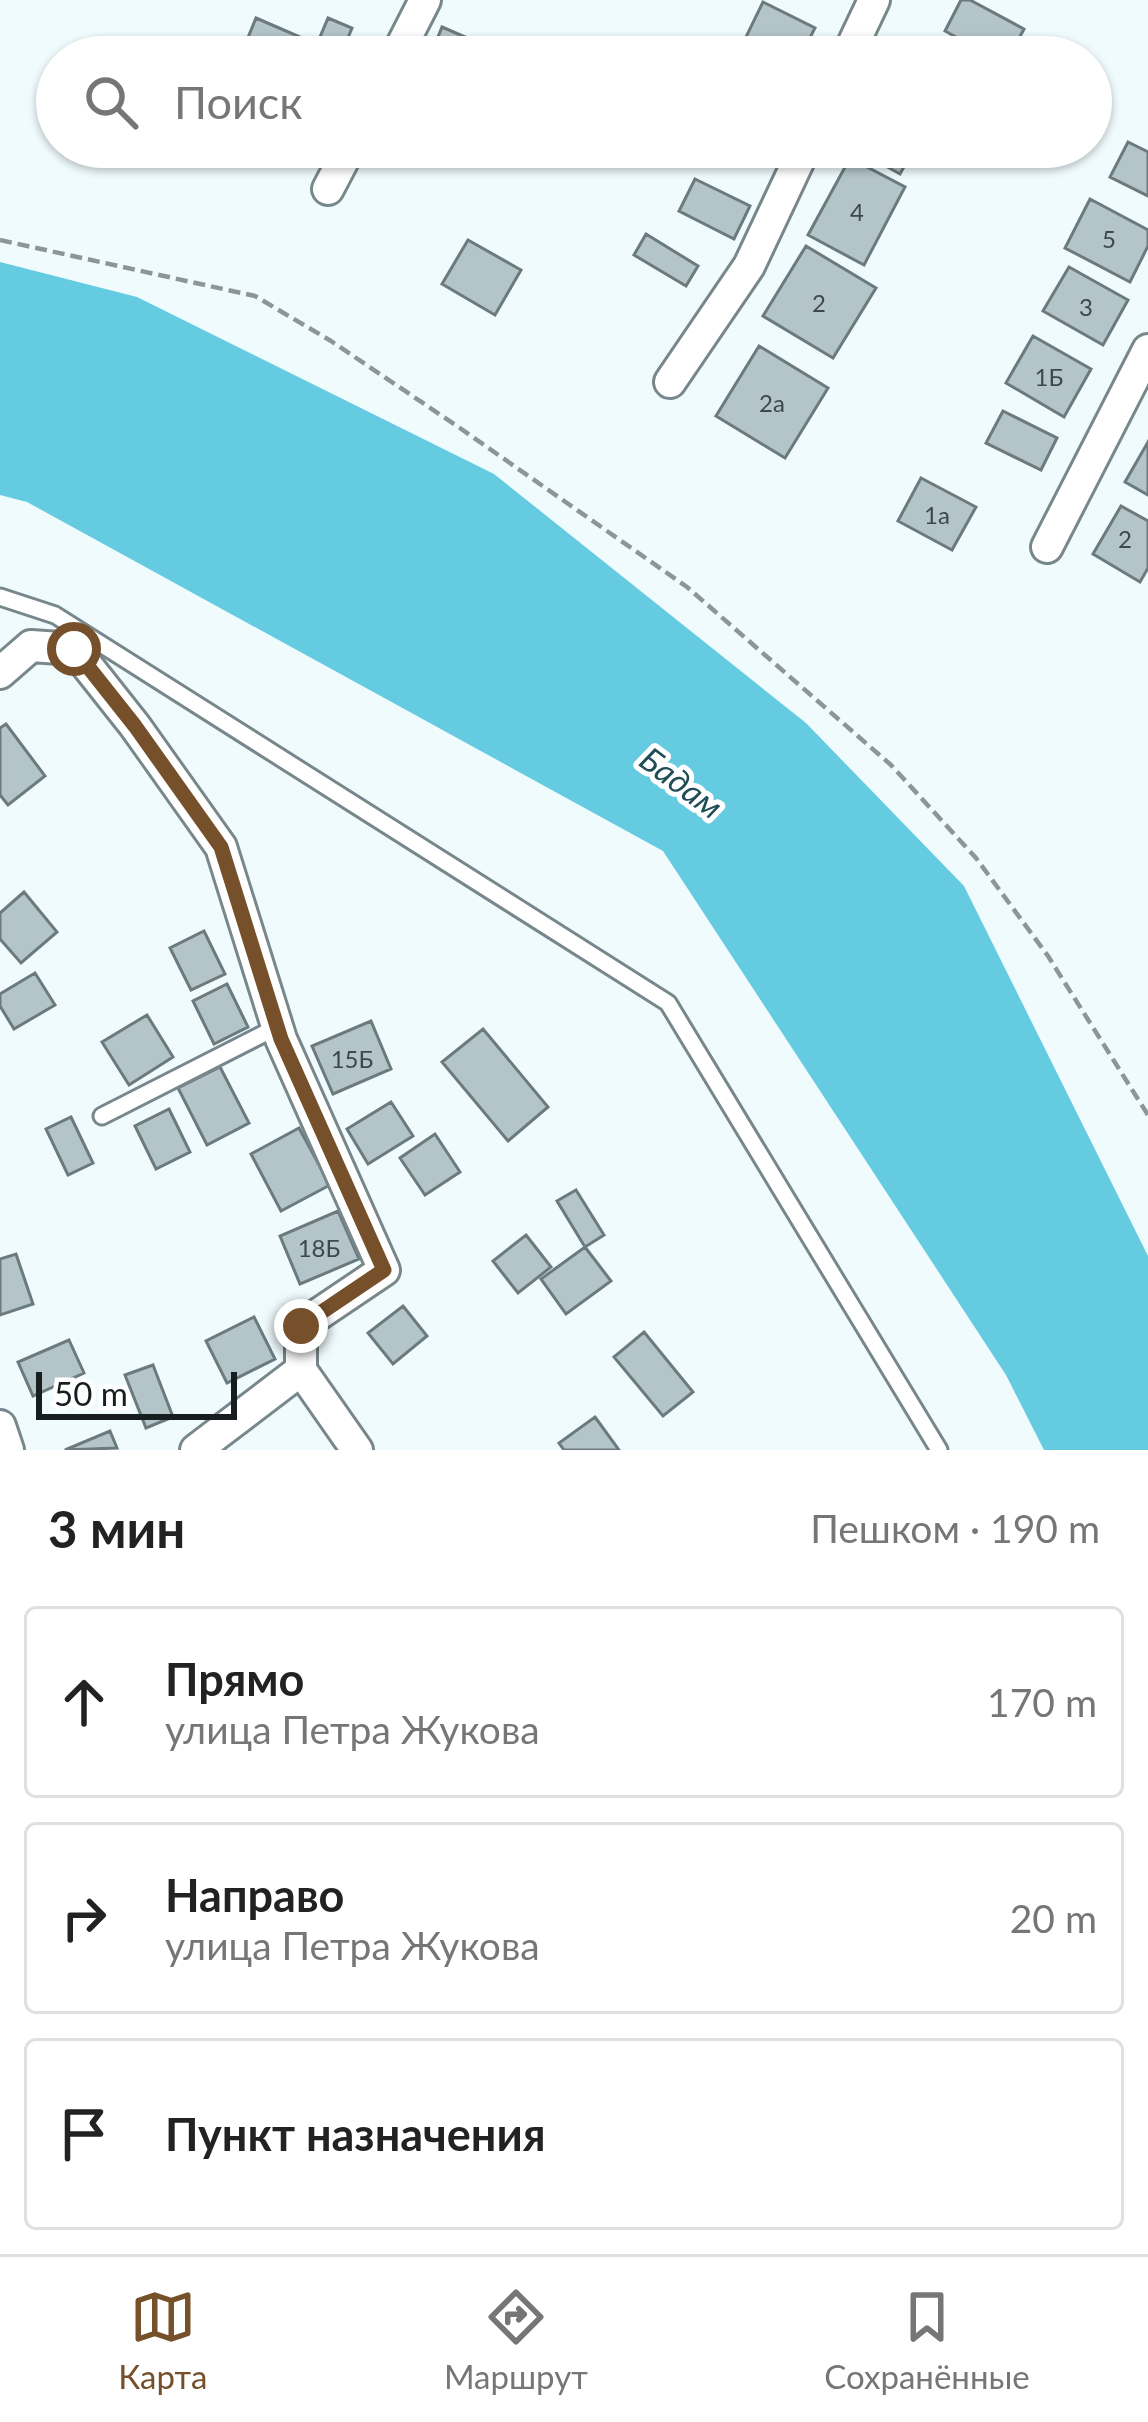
<!DOCTYPE html>
<html lang="ru">
<head>
<meta charset="utf-8">
<style>
  :root { --surface:#fff; --page:#f2f2f2; --text:#222; --muted:#767676; --line:#e0e0e0; --accent:#75502b }
  body { margin:0; font-family:Lato,sans-serif; background:var(--page); color:var(--text) }
  .scale { position:absolute; left:36px; bottom:30px; width:201px; box-sizing:border-box; padding-left:12px; border:6px solid #171e1f; border-top:0; font-size:33px; line-height:42px; white-space:nowrap; color:#171e1f; -webkit-text-stroke:9px #fff; paint-order:stroke }
  .stop { position:absolute; width:36px; height:36px; margin:-27px; border:9px solid #75502b; border-radius:50%; background:#fff }
  .stop.end { background:#75502b; border-color:#fff; box-shadow:0 3px 12px #0008 }
  .list { margin:0; padding:0; list-style:none }
  h2 { display:flex; justify-content:space-between; align-items:center; height:156px; margin:0; padding:0 48px; font-size:51px }
  h2 small { font-size:39px; font-weight:400; color:var(--muted) }
  .list li { display:grid; grid-template-columns:78px 1fr auto; gap:36px; align-items:center; box-sizing:border-box; height:192px; margin:0 24px 24px; padding:0 24px; border:3px solid var(--line); border-radius:12px }
  .list b { display:block; font-size:45px; white-space:nowrap }
  .list p { margin:0; font-size:39px; white-space:nowrap; color:var(--muted) }
  .list em { font-size:39px; font-style:normal; color:var(--muted) }
  .icon { flex:none; width:66px; height:66px; fill:none; stroke:currentColor; stroke-width:2; stroke-linecap:round; stroke-linejoin:round }
  .map { position:relative; flex:none; width:1148px; height:1450px; overflow:hidden }
  .search { position:absolute; background:var(--surface); box-shadow:0 3px 9px #0004; left:36px; right:36px; top:36px; height:132px; display:flex; align-items:center; gap:30px; box-sizing:border-box; padding:0 42px; border-radius:66px; color:var(--muted); font-size:45px }
  .sheet { height:804px; background:var(--surface) }
  nav { display:flex; justify-content:space-around; align-items:center; box-sizing:border-box; height:168px; border-top:3px solid var(--line); background:var(--surface); font-size:33px; color:var(--muted) }
  nav a { display:grid; justify-items:center; gap:6px }
  nav .on { color:var(--accent) }
  .map>svg:first-child { display:block }
  .water { fill:#65cbe1 }
  .building { fill:#b4c5c9; stroke:#6a7a7e; stroke-width:3 }
  .lines { fill:none; stroke-linecap:round; stroke-linejoin:round }
  .lane-casing { stroke:#77878b; stroke-width:21 }
  .street-casing { stroke:#77878b; stroke-width:36 }
  .path { stroke:#8c9597; stroke-width:4.5; stroke-dasharray:12 6; stroke-linecap:butt }
  .lane { stroke:#fff; stroke-width:15 }
  .street { stroke:#fff; stroke-width:30 }
  .route { stroke:#75502b; stroke-width:15 }
  .labels { text-anchor:middle; dominant-baseline:central; stroke-width:10; stroke-linejoin:round; paint-order:stroke }
  .number-label { font-size:24px; fill:#3e484a }
  .water-label { font-size:33px; font-style:italic; fill:#204d57; stroke:#fff }
</style>
</head>
<body>
<div class="map">
<svg width="1148" height="1450" viewBox="0 0 1148 1450">
  <rect width="100%" height="100%" fill="#f0fbfe"/>
  <path class="water" d="M0,262L137,297L494,474L806,723L964,886L1148,1256V1450H1044L1006,1375L663,851L27,502L0,495Z"/>
  <path class="building" d="M961,0H970L1024,29L1009,57H992L945,31Z
    M763,2L815,28L800,57H775L744,41Z
    M256,18L314,43L308,57H240Z
    M328,18L352,28L340,57H315L312,56Z
    M442,27L500,52L498,57H430Z
    M1128,142L1148,152V196L1110,177Z
    M729,147H773L761,166Z
    M852,147H915L900,174Z
    M850,158L905,187L864,265L808,235Z
    M695,179L750,206L734,239L679,211Z
    M1090,199L1148,230V246L1130,282L1065,248Z
    M646,234L698,266L686,286L634,255Z
    M468,240L521,270L495,315L442,284Z
    M806,246L876,288L833,358L763,316Z
    M1069,267L1128,300L1103,345L1043,311Z
    M1033,336L1091,369L1064,417L1006,383Z
    M759,346L828,388L785,458L716,416Z
    M1003,411L1057,438L1041,470L986,443Z
    M1148,442V495L1125,482Z
    M921,478L976,507L952,550L898,521Z
    M1121,506L1148,521V568L1140,582L1093,554Z
    M6,724L45,776L8,805L0,795V728Z
    M24,892L57,932L21,963L0,939V913Z
    M204,931L225,974L191,990L170,948Z
    M35,973L55,1005L14,1029L0,1006V994Z
    M227,984L248,1027L214,1044L193,1001Z
    M147,1015L173,1057L129,1085L102,1042Z
    M371,1021L391,1069L333,1094L312,1046Z
    M483,1029L548,1107L508,1141L442,1062Z
    M220,1067L249,1123L207,1145L178,1088Z
    M391,1102L413,1136L368,1164L347,1129Z
    M169,1109L190,1152L156,1169L135,1126Z
    M71,1117L93,1163L68,1175L46,1129Z
    M299,1128L330,1185L281,1211L251,1154Z
    M435,1134L460,1172L425,1195L400,1158Z
    M576,1190L604,1235L585,1247L557,1201Z
    M338,1211L359,1259L300,1284L280,1236Z
    M526,1235L551,1267L518,1293L493,1261Z
    M585,1247L611,1281L566,1314L541,1279Z
    M16,1254L33,1304L0,1315V1259Z
    M403,1306L427,1336L393,1364L368,1333Z
    M254,1317L275,1359L227,1383L206,1341Z
    M644,1332L693,1392L663,1416L614,1357Z
    M69,1340L84,1373L33,1396L18,1362Z
    M153,1365L173,1417L146,1428L125,1375Z
    M595,1417L619,1450H564L559,1443Z
    M110,1431L117,1448L65,1450Z"/>
  <g class="lines">
    <g class="lane-casing">
      <path id="lane" d="M0,597L55,615L668,1003L939,1450
        M102,1116L277,1027"/>
    </g>
    <g class="street-casing">
      <path id="street" d="M396,57L425,0
        M847,57L874,0
        M328,189L350,147
        M670,382L749,266L805,147
        M1047,547L1148,350
        M0,673L31,646L74,649L135,726L221,847L281,1039L384,1270L301,1326V1370L357,1450
        M0,1426L8,1450
        M196,1450L301,1370"/>
    </g>
    <path class="path" d="M0,240L255,296L331,341L457,426L687,587L891,765L976,858L1048,956L1148,1115"/>
    <use href="#lane" class="lane"/>
    <use href="#street" class="street"/>
  </g>
  <g class="lines">
    <path class="route" d="M74,649L135,726L221,847L281,1039L384,1270L301,1326"/>
  </g>
  <g class="labels">
    <g class="number-label">
      <text x="857" y="211">4</text>
      <text x="1109" y="238">5</text>
      <text x="819" y="302">2</text>
      <text x="1086" y="306">3</text>
      <text x="1049" y="376">1Б</text>
      <text x="772" y="402">2а</text>
      <text x="937" y="514">1а</text>
      <text x="1125" y="538">2</text>
      <text x="352" y="1058">15Б</text>
      <text x="319" y="1247">18Б</text>
    </g>
    <g class="water-label">
      <text transform="translate(682 782) rotate(37)">Бадам</text>
    </g>
  </g>
</svg>
<div class="scale">50 m</div>
<div class="stop" style="left:74px;top:649px"></div>
<div class="stop end" style="left:301px;top:1326px"></div>
<div class="search"><svg class="icon" aria-label="search" viewBox="0 0 24 24"><circle cx="10" cy="10" r="6"/><path d="M15 15l6 6"/></svg>Поиск</div>
</div>
<section class="sheet">
<h2>3 мин<small>Пешком · 190 m</small></h2>
<ul class="list">
<li><svg class="icon" aria-label="ahead" viewBox="0 0 24 24"><path d="M12 20V5M6 11l6-6 6 6"/></svg><div><b>Прямо</b><p>улица Петра Жукова</p></div><em>170 m</em></li>
<li><svg class="icon" aria-label="right" viewBox="0 0 24 24"><path d="M7 20v-9h11M14 6l5 5-5 5"/></svg><div><b>Направо</b><p>улица Петра Жукова</p></div><em>20 m</em></li>
<li><svg class="icon" aria-label="arrive" viewBox="0 0 24 24"><path d="M6 21V4h12l-3 4 3 4H6"/></svg><div><b>Пункт назначения</b></div></li>
</ul>
</section>
<nav>
<a class="on"><svg class="icon" aria-label="map" viewBox="0 0 24 24"><path d="M3 6l6-2 6 2 6-2v14l-6 2-6-2-6 2zM9 4v14M15 6v14"/></svg>Карта</a>
<a><svg class="icon" aria-label="directions" viewBox="0 0 24 24"><path d="M12 3l9 9-9 9-9-9zM9 14v-3h6M13 9l2 2-2 2"/></svg>Маршрут</a>
<a><svg class="icon" aria-label="saved" viewBox="0 0 24 24"><path d="M7 4h10v16l-5-4-5 4z"/></svg>Сохранённые</a>
</nav>
</body>
</html>
